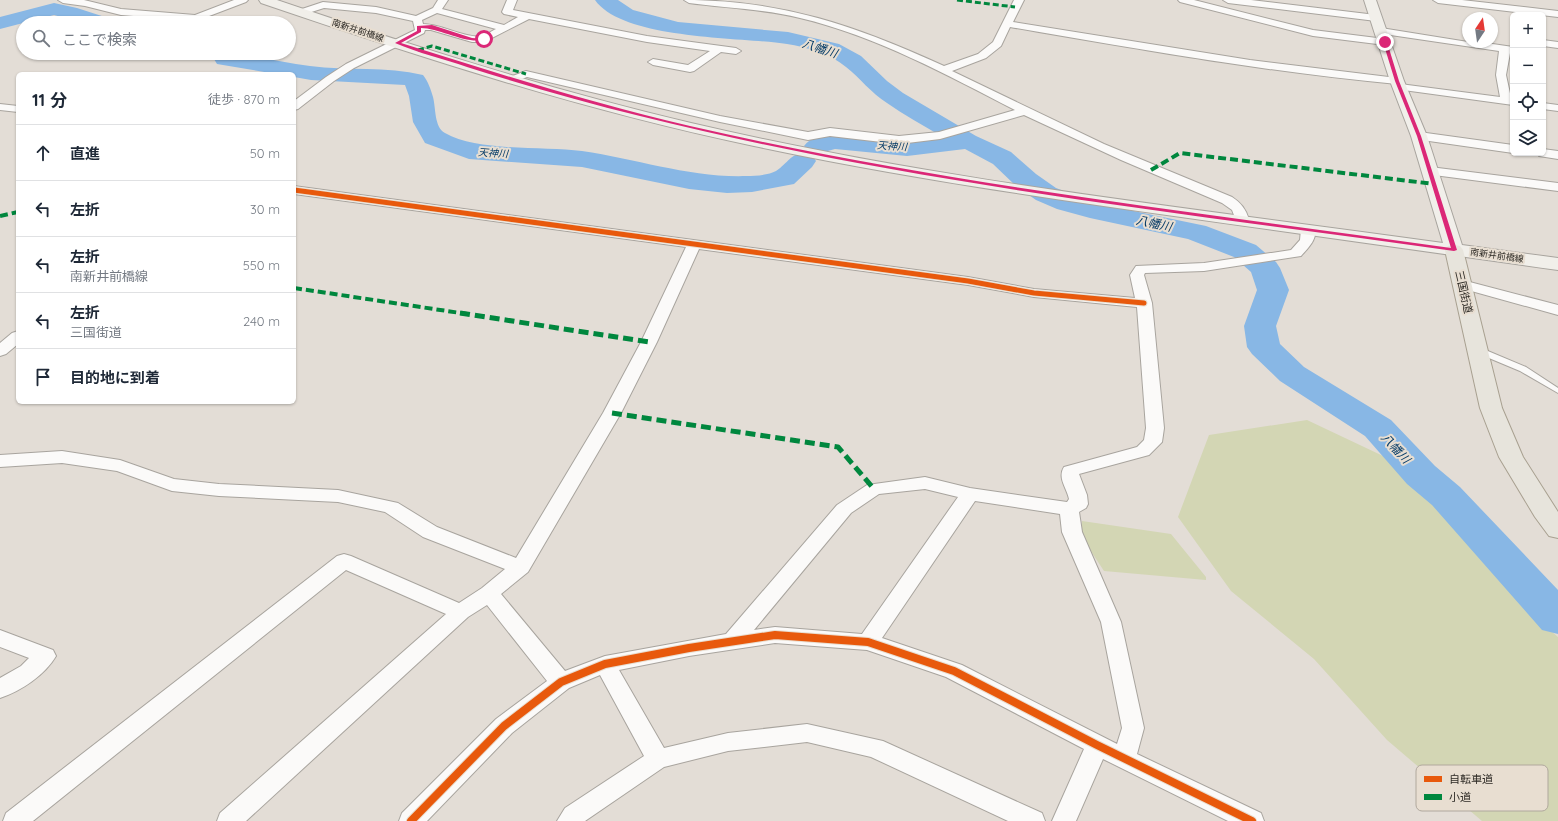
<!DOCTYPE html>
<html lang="ja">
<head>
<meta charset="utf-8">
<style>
  :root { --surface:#fff; --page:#f2f2f3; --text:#1f2937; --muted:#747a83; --line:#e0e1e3 }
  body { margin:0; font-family:Quicksand,"Noto Sans JP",sans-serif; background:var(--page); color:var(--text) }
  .controls { position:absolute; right:12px; top:12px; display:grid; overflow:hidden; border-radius:6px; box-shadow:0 1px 3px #0004 }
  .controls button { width:36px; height:36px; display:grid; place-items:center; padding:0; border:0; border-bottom:1px solid var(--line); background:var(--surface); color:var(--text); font:20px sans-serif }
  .compass { position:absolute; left:1462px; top:12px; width:36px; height:36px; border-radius:50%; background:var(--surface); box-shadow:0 1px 3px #0004; rotate:13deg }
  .stop { position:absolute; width:12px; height:12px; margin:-9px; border:3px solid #db2777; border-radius:50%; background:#fff }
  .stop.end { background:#db2777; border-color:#fff; box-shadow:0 1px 4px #0008 }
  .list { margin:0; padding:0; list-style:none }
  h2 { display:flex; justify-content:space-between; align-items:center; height:52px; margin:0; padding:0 16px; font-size:17px }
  h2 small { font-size:13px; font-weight:400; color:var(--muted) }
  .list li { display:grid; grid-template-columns:26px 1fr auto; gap:12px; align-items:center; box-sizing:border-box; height:56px; padding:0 16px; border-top:1px solid var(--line) }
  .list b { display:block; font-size:15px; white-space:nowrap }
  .list p { margin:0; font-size:13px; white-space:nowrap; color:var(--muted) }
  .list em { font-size:13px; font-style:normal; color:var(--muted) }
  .icon { flex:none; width:22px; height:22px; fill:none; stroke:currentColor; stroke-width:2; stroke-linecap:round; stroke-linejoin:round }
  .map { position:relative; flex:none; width:1558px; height:821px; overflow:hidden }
  .search { position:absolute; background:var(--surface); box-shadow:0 1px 3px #0004; left:16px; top:16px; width:280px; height:44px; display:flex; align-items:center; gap:10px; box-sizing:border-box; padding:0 14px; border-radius:22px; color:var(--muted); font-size:15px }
  .panel { position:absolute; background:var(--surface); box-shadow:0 1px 3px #0004; left:16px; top:72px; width:280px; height:332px; border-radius:6px }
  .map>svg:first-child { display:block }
  .green { fill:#d3d6b4 }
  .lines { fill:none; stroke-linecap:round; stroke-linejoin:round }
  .river { fill:#88b7e5; fill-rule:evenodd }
  .lane-casing { stroke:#a8a49e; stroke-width:2 }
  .street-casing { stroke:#a8a49e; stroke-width:2 }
  .secondary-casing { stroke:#a8a49e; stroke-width:2 }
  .primary-casing { stroke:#a8a090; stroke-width:2 }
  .lane { fill:#fbfaf9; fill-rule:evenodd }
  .street { fill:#fbfaf9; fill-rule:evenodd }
  .secondary { fill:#f1efea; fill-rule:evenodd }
  .primary { fill:#e7e4dc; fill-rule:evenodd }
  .quiet-far2 { stroke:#00873e; stroke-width:3; stroke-dasharray:6 3; stroke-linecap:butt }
  .quiet-far1 { stroke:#00873e; stroke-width:4; stroke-dasharray:8 4; stroke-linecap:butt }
  .quiet { stroke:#00873e; stroke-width:5; stroke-dasharray:10 5; stroke-linecap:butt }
  .cycleway-far1-casing { stroke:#e8ded1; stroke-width:7 }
  .cycleway-casing { stroke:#e8ded1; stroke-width:10 }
  .cycleway-far1 { stroke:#e8590c; stroke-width:5 }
  .cycleway { stroke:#e8590c; stroke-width:8 }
  .route { fill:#db2777 }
  .labels { text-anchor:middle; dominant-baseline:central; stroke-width:4; stroke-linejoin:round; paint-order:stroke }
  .far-street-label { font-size:9px; fill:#2d2a25; stroke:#e8ded1 }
  .far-water-label { font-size:10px; font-style:italic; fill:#053b67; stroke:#e8ded1 }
  .street-label { font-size:11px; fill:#2d2a25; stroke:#e8ded1 }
  .water-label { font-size:12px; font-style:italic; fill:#053b67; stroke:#e8ded1 }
  .key { fill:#e8ded1; stroke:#b0a89d; stroke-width:1 }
  .key-label { font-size:11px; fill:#2d2a25 }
</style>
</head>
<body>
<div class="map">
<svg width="1558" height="821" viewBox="0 0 1558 821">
  <rect width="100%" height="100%" fill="#e3ddd6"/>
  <path class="green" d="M1307,420L1400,464L1475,537L1536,618L1558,637V821H1482L1387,740L1314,659L1231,591L1178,517L1209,435Z
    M1082,521L1171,534L1206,577V580L1104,571L1081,536Z"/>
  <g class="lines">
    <path class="river" d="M595,0H618L633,10L678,22L788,32L839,44L861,56L887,81L903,93L976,136L1011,152L1036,174L1056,188L1095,203L1206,226L1256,245L1276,262L1280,268L1289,290L1276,326L1280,344L1304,367L1391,420L1435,466L1460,487L1558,590V634L1542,630L1432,505L1407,484L1365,436L1280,381L1252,354L1247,347L1244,326L1257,290L1251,272L1234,257L1188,239L1090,218L1057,209L1036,200L1016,186L993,164L965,149L907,156L835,149L817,154L808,151L804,146C820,123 883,141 908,140C919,140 930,138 941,136C923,125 904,115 887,103C871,93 860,78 846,67C831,54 806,47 787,44C741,37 623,40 595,0Z
      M54,3L77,8L111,19L114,23H83L54,15L0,29V17Z
      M213,53C245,53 277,62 310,66C348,71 386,66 423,75C428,81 431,90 433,97C436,108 434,127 445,133C478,152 544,146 582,151C638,159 690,178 747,176C755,176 769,175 776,171C791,161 791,150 812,155L816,161L812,167L794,184L752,192L727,193L689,189L582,167L469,159L425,143L413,122L409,96L405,85L311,80L294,77V74H276L217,64L214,59Z"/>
    <g class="lane-casing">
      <path id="lane" d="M1477,349H1483L1526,367L1558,388V393L1520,371L1477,353L1476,351Z"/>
    </g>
    <g class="street-casing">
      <path id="street" d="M58,0H84L121,9L195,15L234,0H248L246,2L196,21L121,15L85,6L63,3Z
        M438,0H448L442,9L504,25L518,17L504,14L502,12L507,0H517L513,10L647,36L736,48L741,51L736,54L721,52L694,71L690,72L653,65L648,62L653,59L688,65L710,51L647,42L529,19L484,42H472L431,30H425L424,33L354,68L334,81L298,109L294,110V101L326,77L346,64L415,30L413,21L376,13L324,8L302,15L299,14L297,12L299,10L323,2L376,7L416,16L433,8ZM437,13L496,29C492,31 486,35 482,36C467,39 441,24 423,24L422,20Z
        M684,0C782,0 857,26 944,66L978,54L993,42L1014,0H1024L1013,22L1250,60L1397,78L1402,81L1397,84C1267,72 1139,49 1010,27L1001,46L986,58L952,71L1104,144L1232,197C1241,203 1246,209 1249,220L1247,223H1237L1232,210L1222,203L1121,160L1024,115L940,139L899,144L830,136L808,140L720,122L527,77L511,83L506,80L507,78L526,71L720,116L808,132L830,128L899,136L939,132L1015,110C947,75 876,36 800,18C764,9 726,8 689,3Z
        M1178,0H1194L1313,30L1385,39L1390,42L1385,45L1313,36L1180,2Z
        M1223,0H1251L1376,15L1381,18L1376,21L1228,3Z
        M1433,0H1462L1558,11V17L1438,3Z
        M1381,28L1468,42H1479L1513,47V53H1510L1506,75L1511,98L1513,99V105L1396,89L1394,87L1396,85L1400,84L1500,97L1496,75L1499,51L1377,33L1376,31L1377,29Z
        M1543,40L1558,42V48L1543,46Z
        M1543,103L1558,105V111L1543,109Z
        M0,104L18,106V112L0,110Z
        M1419,132L1513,145V153L1415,139L1413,136L1415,133Z
        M1543,149L1558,151V159L1539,156L1537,153H1543Z
        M1430,167L1558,183V191L1426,174L1424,171L1426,168Z
        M294,186L968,277L1034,289L1135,298L1130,275L1136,266L1204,263L1291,250L1300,240L1301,229L1303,226H1313C1320,237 1308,248 1301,256L1204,271L1145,273L1144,275L1152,303L1164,428L1162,442L1149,455L1079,474L1087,495L1088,504L1086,508L1079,512L1082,532L1121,622L1144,728L1137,754L1261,813L1264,821H1228L1103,759L1076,821H1052L1084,749L946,677L867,650L775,643L689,656L619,670L664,748L728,733L807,724L883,741L1042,813L1045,821H1008L871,757L807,742L728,751L664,767L585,821H557L565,808L644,756L600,675L569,688L512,733L427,821H399L402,813L496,719L547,681L487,605L468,617L246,821H217L220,813L446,614L346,570L33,821H3L6,813L337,556L344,554L351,556L459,603L482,588L505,569L423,537L385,512L338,502L219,496L172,491L117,471L62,463L0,467V455L62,451L120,460L174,479L219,484L338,490L398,503L437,527L516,558L603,413L641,342L686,247L294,194ZM699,249L968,285L1034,297L1137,307L1146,428L1144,440L1137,447L1064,467C1057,478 1067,488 1069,499L1067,502L970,488L925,477L867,485L837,505L726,634L605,656L565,671L501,594L528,572L621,413L657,342ZM925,489L958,497L862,634L775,627L754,630L851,513L879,494ZM975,501L1060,514L1062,532L1101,622L1122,728L1117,744L962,665L882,638Z
        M1462,280L1558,305V315L1457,287L1455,284L1457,281Z
        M18,331V344L6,354L0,356V343L12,333Z
        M0,630L53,650L56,656C45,675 21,691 0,698V678L21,666L29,658L0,647Z"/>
    </g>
    <g class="secondary-casing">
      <path id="secondary" d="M259,0H277C413,46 551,90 691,123C937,181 1192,208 1443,243L1411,136L1390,81L1364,0H1376L1404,81L1427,136L1462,245L1558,258V270C1432,252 1307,235 1181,217C1038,197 895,176 754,146C586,111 423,58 261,3Z"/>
    </g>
    <g class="primary-casing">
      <path id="primary" d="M1454,245L1460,246L1463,250L1502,408L1523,457L1558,512V538L1549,536L1535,517L1499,457L1480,408L1445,250L1448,246Z"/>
    </g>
    <use href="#lane" class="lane"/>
    <use href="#street" class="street"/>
    <use href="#secondary" class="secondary"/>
    <use href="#primary" class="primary"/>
    <path class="quiet-far2" d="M957,0L1015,7
      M418,50L432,46L526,74"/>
    <path class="quiet-far1" d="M1151,170L1180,153L1434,184
      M0,216L18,212
      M294,288L467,314"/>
    <path class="quiet" d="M460,313L649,342
      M612,413L838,447L874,489"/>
    <g class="cycleway-far1-casing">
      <path id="cycleway-far1" d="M294,190L968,281L1034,293L1144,303"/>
    </g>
    <g class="cycleway-casing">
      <path id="cycleway" d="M411,821L504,726L561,682L605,664L689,648L775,635L868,642L954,671L1097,745L1252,821"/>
    </g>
    <use href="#cycleway-far1" class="cycleway-far1"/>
    <use href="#cycleway" class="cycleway"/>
  </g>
  <path class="route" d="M432,25L472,38L486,39C469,46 440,28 421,28V32L401,43C496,73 592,103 690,126C941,184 1197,212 1451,248L1417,136L1395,81L1383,42L1385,41L1387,42L1399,81L1421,136L1457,250L1454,251C1182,213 907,183 640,116C582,102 524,85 467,67C444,59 418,53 395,43L417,31V26Z"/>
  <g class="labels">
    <g class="far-street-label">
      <text transform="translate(358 30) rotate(18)">南新井前橋線</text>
      <text transform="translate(1497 255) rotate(8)">南新井前橋線</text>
    </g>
    <g class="far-water-label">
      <text transform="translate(892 146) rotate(4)">天神川</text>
      <text transform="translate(493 153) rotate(4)">天神川</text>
    </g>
    <g class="street-label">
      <text transform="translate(1464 292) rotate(77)">三国街道</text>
    </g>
    <g class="water-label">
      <text transform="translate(820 48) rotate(18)">八幡川</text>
      <text transform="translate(1154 223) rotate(12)">八幡川</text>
      <text transform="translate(1396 448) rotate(47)">八幡川</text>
    </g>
  </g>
  <rect x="1416" y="765" width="132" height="46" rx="6" class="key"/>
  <rect x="1424" y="776" width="18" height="6" fill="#e8590c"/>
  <rect x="1424" y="794" width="18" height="6" fill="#00873e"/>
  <g class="key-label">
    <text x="1449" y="783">自転車道</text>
    <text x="1449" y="801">小道</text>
  </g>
</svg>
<div class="controls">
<button>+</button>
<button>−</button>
<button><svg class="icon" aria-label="locate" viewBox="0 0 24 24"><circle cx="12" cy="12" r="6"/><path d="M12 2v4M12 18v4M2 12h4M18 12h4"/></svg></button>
<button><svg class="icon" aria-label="layers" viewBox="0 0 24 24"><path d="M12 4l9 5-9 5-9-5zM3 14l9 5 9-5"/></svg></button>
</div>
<svg class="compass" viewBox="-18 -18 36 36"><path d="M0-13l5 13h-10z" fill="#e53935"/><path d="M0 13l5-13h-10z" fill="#747a83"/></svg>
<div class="stop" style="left:484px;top:39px"></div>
<div class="stop end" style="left:1385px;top:42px"></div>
<div class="search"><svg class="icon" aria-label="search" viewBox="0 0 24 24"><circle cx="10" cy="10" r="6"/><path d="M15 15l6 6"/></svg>ここで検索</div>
<section class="panel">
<h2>11 分<small>徒歩 · 870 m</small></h2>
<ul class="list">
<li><svg class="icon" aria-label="ahead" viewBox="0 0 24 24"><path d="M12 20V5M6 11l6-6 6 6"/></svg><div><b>直進</b></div><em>50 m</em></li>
<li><svg class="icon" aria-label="left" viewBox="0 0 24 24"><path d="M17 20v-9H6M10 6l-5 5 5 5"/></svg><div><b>左折</b></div><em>30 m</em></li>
<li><svg class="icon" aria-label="left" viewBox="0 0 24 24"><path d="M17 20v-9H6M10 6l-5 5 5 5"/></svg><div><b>左折</b><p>南新井前橋線</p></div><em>550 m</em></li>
<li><svg class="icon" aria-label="left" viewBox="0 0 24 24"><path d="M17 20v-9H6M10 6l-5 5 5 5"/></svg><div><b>左折</b><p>三国街道</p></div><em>240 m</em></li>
<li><svg class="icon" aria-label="arrive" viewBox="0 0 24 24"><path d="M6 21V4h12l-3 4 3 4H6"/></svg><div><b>目的地に到着</b></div></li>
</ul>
</section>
</div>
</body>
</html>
